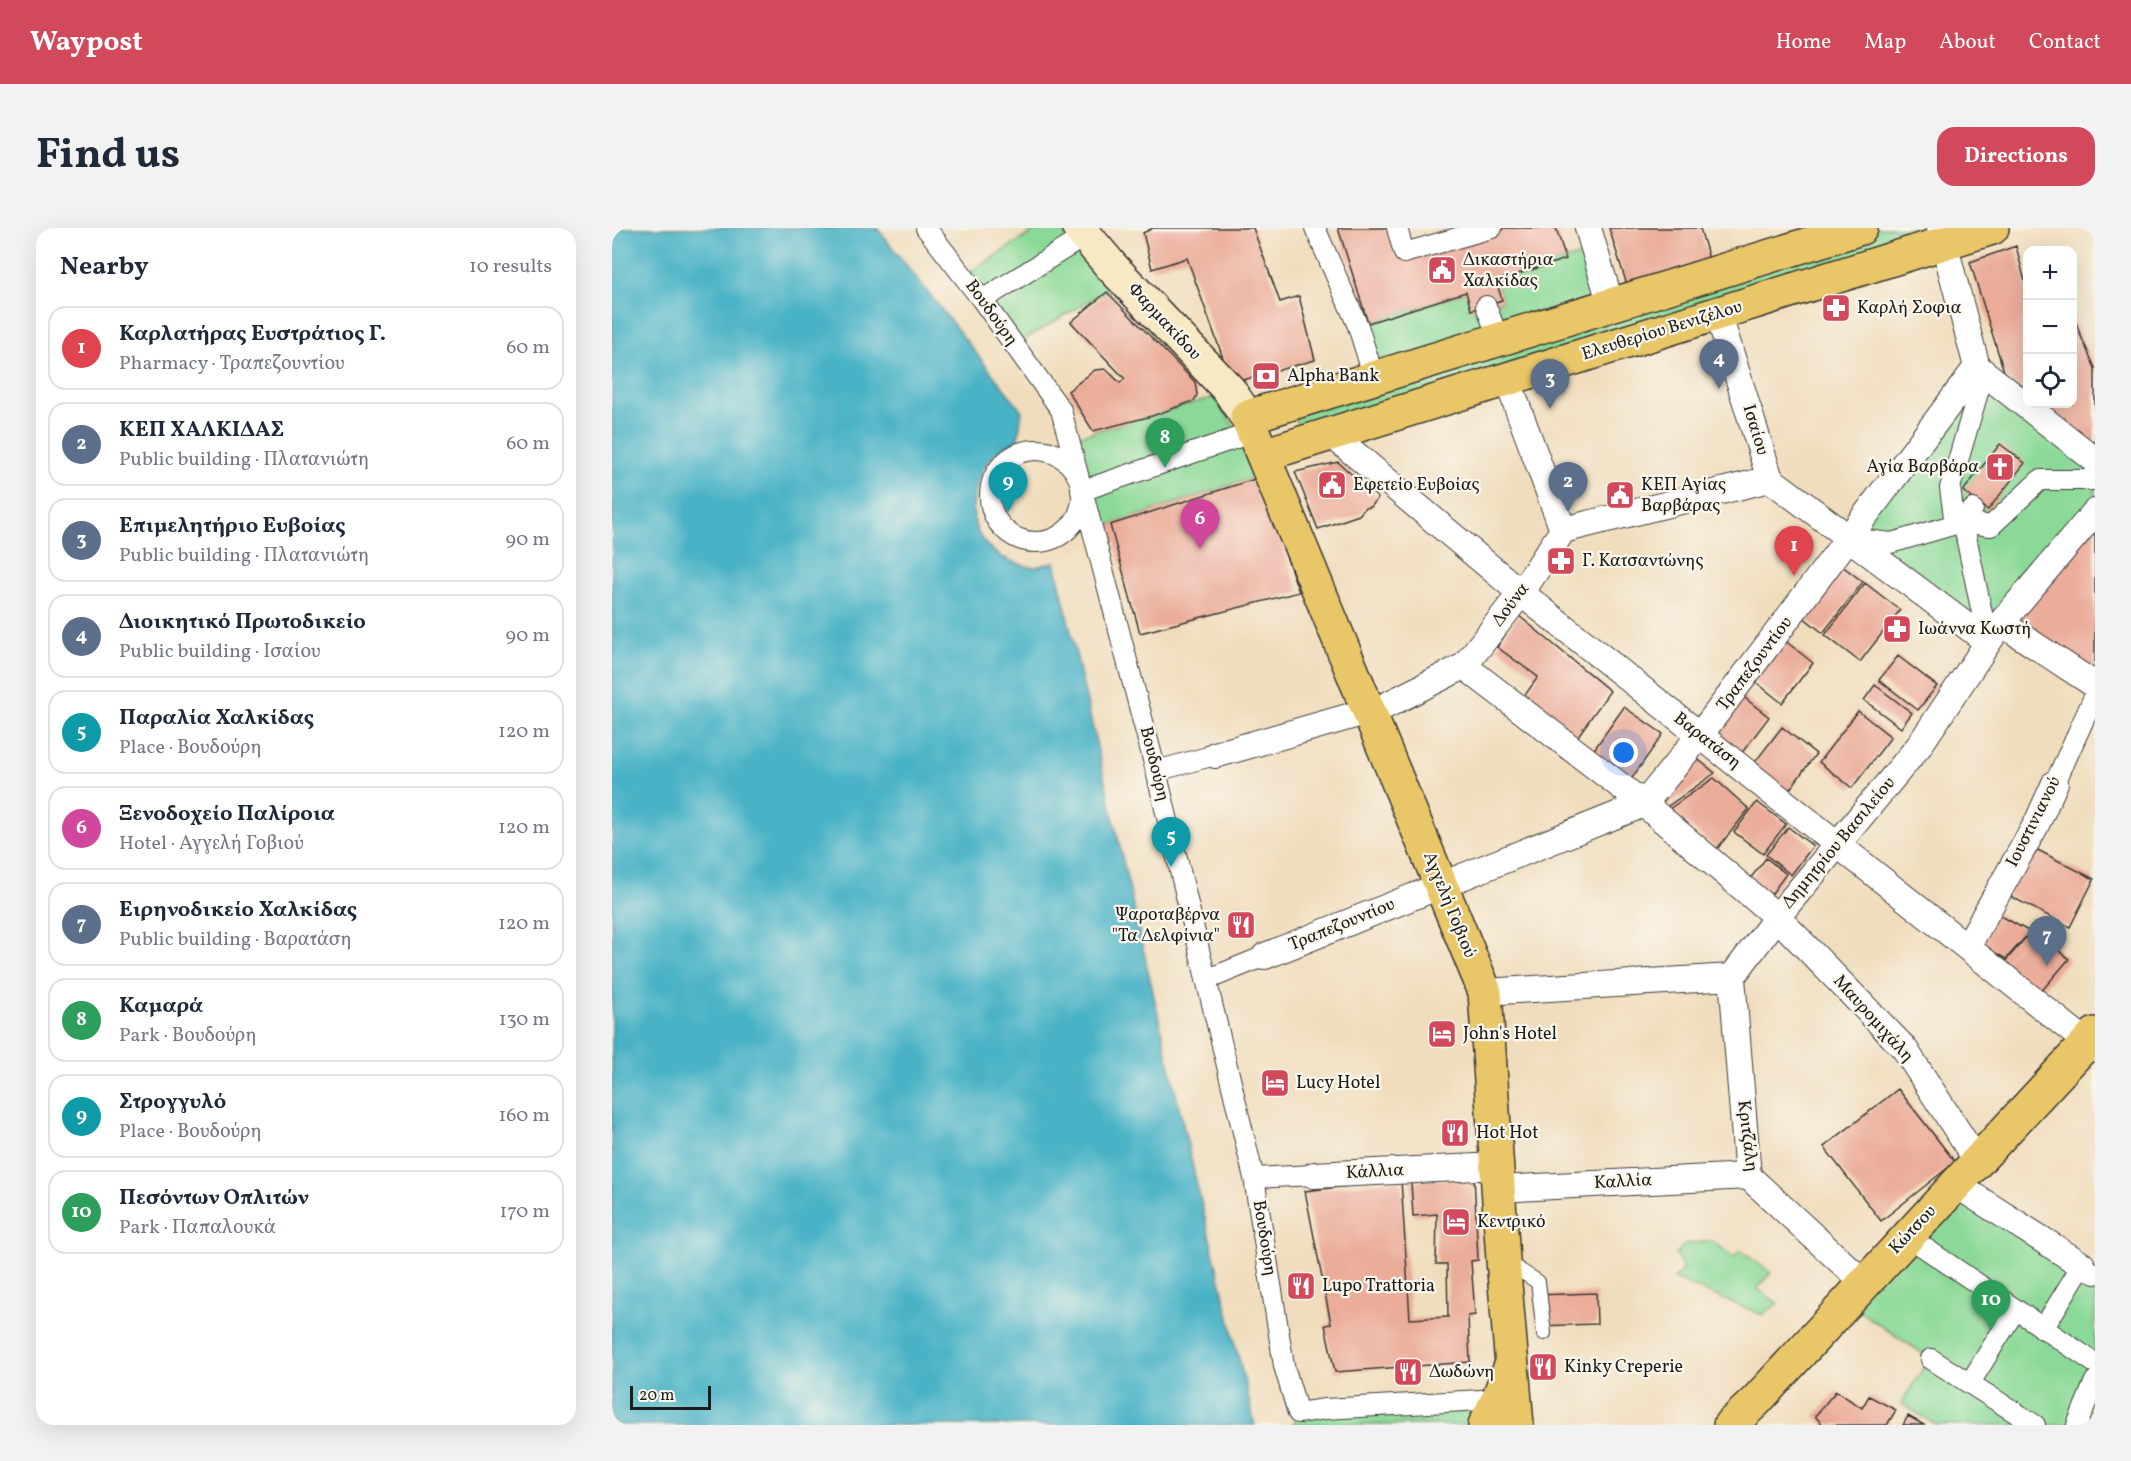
<!DOCTYPE html>
<html lang="en">
<head>
<meta charset="utf-8">
<style>
  :root { --surface:#fff; --page:#f2f2f3; --text:#1f2937; --muted:#747a83; --line:#e0e1e3; --accent:#d1495b }
  body { margin:0; font-family:Vollkorn,serif; background:var(--page); color:var(--text) }
  .controls { position:absolute; right:18px; top:18px; display:grid; overflow:hidden; border-radius:12px; box-shadow:0 6px 24px #0002 }
  .controls button { width:54px; height:54px; display:grid; place-items:center; padding:0; border:0; border-bottom:2px solid var(--line); background:var(--surface); color:var(--text); font:30px sans-serif }
  .scale { position:absolute; left:18px; bottom:15px; width:81px; box-sizing:border-box; padding-left:6px; border:3px solid #1c1c1c; border-top:0; font-size:16px; line-height:21px; white-space:nowrap; color:#1c1c1c; -webkit-text-stroke:4px #fbf7ec; paint-order:stroke }
  .you { position:absolute; left:1012px; top:525px; width:21px; height:21px; margin:-15px; border:4px solid #fff; border-radius:50%; background:#1a73e8; box-shadow:0 0 0 9px #1a73e833 }
  .badge { display:grid; place-items:center; width:39px; height:39px; border-radius:50%; background:var(--accent); color:#fff; font-size:20px; font-weight:700 }
  .pin { position:absolute; translate:-50% -50px; filter:drop-shadow(0 2px 3px #0008) }
  .pin::after { content:''; position:absolute; top:32px; width:21px; height:18px; background:inherit; clip-path:polygon(0 0,100% 0,50% 100%) }
  .list { margin:0; padding:0; list-style:none }
  h2 { display:flex; justify-content:space-between; align-items:center; height:78px; margin:0; padding:0 24px; font-size:26px }
  h2 small { font-size:20px; font-weight:400; color:var(--muted) }
  .list li { display:grid; grid-template-columns:39px 1fr auto; gap:18px; align-items:center; box-sizing:border-box; height:84px; margin:0 12px 12px; padding:0 12px; border:2px solid var(--line); border-radius:18px }
  .list b { display:block; font-size:22px; white-space:nowrap }
  .list p { margin:0; font-size:20px; white-space:nowrap; color:var(--muted) }
  .list em { font-size:20px; font-style:normal; color:var(--muted) }
  .icon { flex:none; width:33px; height:33px; fill:none; stroke:currentColor; stroke-width:2; stroke-linecap:round; stroke-linejoin:round }
  .map { position:relative; flex:none; width:1483px; height:1197px; overflow:hidden; border-radius:18px }
  header { display:flex; align-items:center; gap:36px; box-sizing:border-box; height:84px; padding:0 30px; background:var(--accent); color:#fff }
  header strong { font-size:28px }
  nav { display:flex; gap:33px; margin-inline-start:auto; font-size:21px }
  .intro { display:flex; align-items:center; justify-content:space-between; box-sizing:border-box; height:144px; padding:0 36px }
  h1 { margin:0; font-size:42px }
  .button { padding:15px 27px; border-radius:18px; background:var(--accent); color:#fff; font-size:21px; font-weight:700 }
  main { display:flex; gap:36px; padding:0 36px }
  aside { flex:1; background:var(--surface); border-radius:18px; box-shadow:0 6px 24px #0002 }
  .map>svg:first-child { display:block }
  .green { fill:#8bd998; stroke:#547a5a; stroke-width:1.5 }
  .water { fill:#48b2c6; stroke:#326771; stroke-width:1.5 }
  .building { fill:#ebac9a }
  .lines { fill:none; stroke-linecap:round; stroke-linejoin:round }
  .service-casing { stroke:#3c3934; stroke-width:16 }
  .pedestrian-casing { stroke:#3c3934; stroke-width:22 }
  .minor-casing { stroke:#3c3934; stroke-width:28 }
  .secondary-casing { stroke:#3c3934; stroke-width:36 }
  .primary-casing { stroke:#3c3934; stroke-width:36 }
  .service { stroke:#fff; stroke-width:14 }
  .pedestrian { stroke:#fff; stroke-width:20 }
  .minor { stroke:#fff; stroke-width:26 }
  .secondary { stroke:#f6e9c3; stroke-width:33 }
  .primary { stroke:#e9c769; stroke-width:33 }
  .labels { text-anchor:middle; dominant-baseline:central; stroke-width:4.5; stroke-linejoin:round; paint-order:stroke }
  .poi-label { font-size:18px; fill:#1c1c1c; stroke:#fbf7ec; text-anchor:start }
  .street-label { font-size:18px; fill:#1c1c1c; stroke:#fbf7ec }
</style>
</head>
<body>
<header>
<strong>Waypost</strong>
<nav><a>Home</a><a>Map</a><a>About</a><a>Contact</a></nav>
</header>
<div class="intro"><h1>Find us</h1><a class="button">Directions</a></div>
<main>
<aside>
<h2>Nearby<small>10 results</small></h2>
<ul class="list">
<li><span class="badge" style="background:#e0444e">1</span><div><b>Καρλατήρας Ευστράτιος Γ.</b><p>Pharmacy · Τραπεζουντίου</p></div><em>60 m</em></li>
<li><span class="badge" style="background:#5c6f8a">2</span><div><b>ΚΕΠ ΧΑΛΚΙΔΑΣ</b><p>Public building · Πλατανιώτη</p></div><em>60 m</em></li>
<li><span class="badge" style="background:#5c6f8a">3</span><div><b>Επιμελητήριο Ευβοίας</b><p>Public building · Πλατανιώτη</p></div><em>90 m</em></li>
<li><span class="badge" style="background:#5c6f8a">4</span><div><b>Διοικητικό Πρωτοδικείο</b><p>Public building · Ισαίου</p></div><em>90 m</em></li>
<li><span class="badge" style="background:#0f9aa8">5</span><div><b>Παραλία Χαλκίδας</b><p>Place · Βουδούρη</p></div><em>120 m</em></li>
<li><span class="badge" style="background:#d1479c">6</span><div><b>Ξενοδοχείο Παλίροια</b><p>Hotel · Αγγελή Γοβιού</p></div><em>120 m</em></li>
<li><span class="badge" style="background:#5c6f8a">7</span><div><b>Ειρηνοδικείο Χαλκίδας</b><p>Public building · Βαρατάση</p></div><em>120 m</em></li>
<li><span class="badge" style="background:#2e9e5b">8</span><div><b>Καμαρά</b><p>Park · Βουδούρη</p></div><em>130 m</em></li>
<li><span class="badge" style="background:#0f9aa8">9</span><div><b>Στρογγυλό</b><p>Place · Βουδούρη</p></div><em>160 m</em></li>
<li><span class="badge" style="background:#2e9e5b">10</span><div><b>Πεσόντων Οπλιτών</b><p>Park · Παπαλουκά</p></div><em>170 m</em></li>
</ul>
</aside>
<div class="map">
<svg width="1483" height="1197" viewBox="0 0 1483 1197">
  <rect width="100%" height="100%" fill="#fbf7ec"/>
  <filter id="ink" filterUnits="userSpaceOnUse"><feTurbulence type="fractalNoise" baseFrequency=".0167" numOctaves="2"/><feDisplacementMap in="SourceGraphic" scale="12" xChannelSelector="R" yChannelSelector="G"/><feConvolveMatrix kernelMatrix="1 2 1 2 8 2 1 2 1" color-interpolation-filters="sRGB"/></filter>
  <filter id="wash" filterUnits="userSpaceOnUse"><feTurbulence type="fractalNoise" baseFrequency=".008" numOctaves="4" result="noise"/><feDisplacementMap in="SourceGraphic" scale="24" xChannelSelector="R" yChannelSelector="G"/><feGaussianBlur stdDeviation="1.35" result="paint"/><feColorMatrix in="noise" values="0 0 0 0 0 0 0 0 0 0 0 0 0 0 0 0 0 1.4 0 .05"/><feComposite in="paint" operator="in"/></filter>
  <g filter="url(#wash)">
    <rect width="100%" height="100%" fill="#f0ddbd"/>
    <path class="green" d="M427,0H467L512,52L403,117L352,48Z
      M1249,0H1380L691,214L678,176L762,150L746,98L854,64L860,82L890,72L884,53L973,26L989,80Z
      M1365,139L1483,232V284L1376,414L1237,310Z
      M602,169L619,193L645,248L480,303L456,211Z
      M1343,956L1483,1046V1154L1465,1197H1324L1289,1175L1318,1130L1233,1074Z
      M1100,1013L1122,1029L1128,1022L1159,1045L1145,1061L1166,1075L1150,1087L1062,1051L1071,1041L1064,1026L1073,1016Z
      M886,1171L906,1197H681L686,1185Z"/>
    <path class="water" d="M0,0H265L410,183L406,211C398,216 390,220 383,226C374,234 368,247 365,258C355,292 365,318 398,333C405,335 414,339 421,339C428,339 436,335 443,334L584,953L643,1197H0Z"/>
    <g id="blocks">
      <path class="building" d="M541,0H641L668,74L687,68L703,132L620,155L575,30L540,41L531,5Z
        M726,0H785L792,25L880,0H944L954,31L884,53L890,72L859,82L854,64L756,95Z
        M997,0H1088L1097,31L1015,57Z
        M1404,18L1416,66V165L1394,150L1358,34Z
        M495,64L583,154L585,167L582,173L540,188L481,203L456,163L483,142L494,141L508,155L513,151L459,94Z
        M1460,83L1468,106L1483,140V215L1430,176H1460Z
        M1388,216L1413,235L1376,282L1351,263Z
        M726,234L766,270L759,279L753,280L747,287L706,301L683,244Z
        M646,250L687,364L528,405L498,297Z
        M1483,290V446L1402,395Z
        M1225,334L1251,354L1211,405L1186,385Z
        M1253,355L1288,382L1248,434L1213,407Z
        M906,387L998,463L961,515L908,474L926,449L885,419Z
        M1171,411L1201,435L1170,475L1140,451Z
        M1286,428L1325,458L1306,482L1267,452Z
        M1263,457L1300,485L1289,500L1252,472Z
        M1125,464L1157,489L1129,526L1097,502Z
        M1012,479L1051,506L1020,550L981,523Z
        M1246,483L1279,509L1240,560L1207,534Z
        M1170,499L1204,526L1175,565L1140,538Z
        M1077,524L1103,545L1053,580L1042,567Z
        M1102,550L1137,581L1105,621L1057,581Z
        M1145,574L1174,596L1151,626L1122,604Z
        M1176,599L1201,618L1179,647L1154,627Z
        M1420,619L1482,651L1458,699L1396,667Z
        M1154,630L1174,646L1155,672L1134,656Z
        M1382,684L1418,704L1394,731L1365,715Z
        M1421,701L1457,731L1427,766L1391,736Z
        M1286,861L1343,934L1269,993L1212,919Z
        M862,948L866,1032L859,1033L863,1087L856,1088L858,1134L723,1144L713,1097L719,1096L693,963L789,952L798,1091L836,1089L835,1036H824L825,986L801,988L799,954Z
        M984,1065L985,1096L925,1098L924,1067Z
        M1224,1163L1250,1180L1257,1168L1284,1182L1275,1197H1211L1203,1188Z
        M1296,1188L1312,1197H1291Z"/>
    </g>
  </g>
  <g filter="url(#ink)">
    <use href="#blocks" fill-opacity="0" stroke="#3c3934" stroke-width="1.5"/>
    <g class="lines">
      <g class="service-casing">
        <path id="service" d="M893,1033L926,1054L932,1105"/>
      </g>
      <g class="pedestrian-casing">
        <path id="pedestrian" d="M314,0L370,72L449,182L544,543L642,950L672,1138L686,1185L713,1181L886,1171
          M703,0L746,98L762,150
          M785,0L792,25L880,0
          M370,72L473,8
          M874,78L887,112
          M378 268a46 46 0 1 1 92 0a46 46 0 1 1-92 0Z
          M469,263L642,204
          M1343,296L1338,260L1372,144
          M1237,310L1279,315L1351,294L1361,281
          M1376,414L1351,294L1379,298L1428,252H1483
          M544,543L603,527
          M1443,555L1483,467
          M594,752L653,728
          M642,950L702,947
          M1295,1008L1483,1135
          M1431,1101L1470,1037L1483,1046
          M1319,1131L1423,1197
          M1358,1155L1403,1082
          M1465,1197L1483,1153"/>
      </g>
      <g class="minor-casing">
        <path id="minor" d="M976,0L999,77
          M1328,0L1365,139L1483,232
          M1106,85L1158,251
          M895,151L951,302
          M719,206L909,365L1483,821
          M1389,395L1483,457
          M852,438L1032,576L1165,689L1292,820L1365,933
          M603,527L771,479L852,438L909,365L951,302L1158,251L1376,414
          M1355,719L1424,597L1443,555
          M653,728L1032,576L1088,507L1365,139
          M1120,749L1136,948L1252,1055
          M873,764L1120,749L1165,689L1307,518L1389,395L1483,284
          M702,947L885,938
          M1343,956L1470,1037
          M886,961L1136,948"/>
      </g>
      <g class="secondary-casing">
        <path id="secondary" d="M467,0L500,39L617,162L635,189"/>
      </g>
      <g class="primary-casing">
        <path id="primary" d="M651,227L1380,0
          M873,1197L886,1171L898,1140
          M905,1197L891,1032L873,764L635,189L1249,0
          M1118,1197L1143,1174L1483,806"/>
      </g>
      <use href="#service" class="service"/>
      <use href="#pedestrian" class="pedestrian"/>
      <use href="#minor" class="minor"/>
      <use href="#secondary" class="secondary"/>
      <use href="#primary" class="primary"/>
    </g>
  </g>
  <defs>
    <g id="civic-square" transform="scale(1.5)"><rect x="-9" y="-9" width="18" height="18" rx="4" fill="#d1495b" stroke="#fbf7ec"/><path d="M-.6-6.5H3V-4.5H.6V-3L4-1V1h2V6H-6V1h2V-1L-.6-3ZM-1.2 2.5V6h2.4V2.5Z" fill="#fff"/></g>
    <g id="pharmacy-square" transform="scale(1.5)"><rect x="-9" y="-9" width="18" height="18" rx="4" fill="#d1495b" stroke="#fbf7ec"/><path d="M-2-6h4v4h4v4h-4v4h-4v-4h-4v-4h4Z" fill="#fff"/></g>
    <g id="bank-square" transform="scale(1.5)"><rect x="-9" y="-9" width="18" height="18" rx="4" fill="#d1495b" stroke="#fbf7ec"/><path d="M-6-4H6V4H-6ZM0-2.3a2.3 2.3 0 1 0 0 4.6a2.3 2.3 0 1 0 0-4.6Z" fill="#fff"/></g>
    <g id="church-square" transform="scale(1.5)"><rect x="-9" y="-9" width="18" height="18" rx="4" fill="#d1495b" stroke="#fbf7ec"/><path d="M-1.2-6h2.4v3.5h3.3v2.4h-3.3V6h-2.4V-.1h-3.3v-2.4h3.3Z" fill="#fff"/></g>
    <g id="restaurant-square" transform="scale(1.5)"><rect x="-9" y="-9" width="18" height="18" rx="4" fill="#d1495b" stroke="#fbf7ec"/><path d="M-5-6h1v4h1v-4h1v4h1v-4h1v5L-1.5 .5V6h-2V.5L-5-1ZM5-6V6H3V1.5H1.5Q1.5-4 5-6Z" fill="#fff"/></g>
    <g id="hotel-square" transform="scale(1.5)"><rect x="-9" y="-9" width="18" height="18" rx="4" fill="#d1495b" stroke="#fbf7ec"/><path d="M-6-4.5h1.5V1H6V5H4.5V3h-9V5H-6ZM-4 0a1.8 1.8 0 1 1 3.6 0ZM.5 0V-2.5h3Q6-2.5 6 0Z" fill="#fff"/></g>
  </defs>
  <g fill-rule="evenodd">
    <use href="#civic-square" x="830" y="42"/>
    <use href="#pharmacy-square" x="1224" y="80"/>
    <use href="#bank-square" x="654" y="148"/>
    <use href="#church-square" x="1388" y="239"/>
    <use href="#civic-square" x="720" y="257"/>
    <use href="#civic-square" x="1008" y="267"/>
    <use href="#pharmacy-square" x="949" y="333"/>
    <use href="#pharmacy-square" x="1285" y="401"/>
    <use href="#restaurant-square" x="629" y="697"/>
    <use href="#hotel-square" x="830" y="806"/>
    <use href="#hotel-square" x="663" y="855"/>
    <use href="#restaurant-square" x="843" y="905"/>
    <use href="#hotel-square" x="844" y="994"/>
    <use href="#restaurant-square" x="689" y="1058"/>
    <use href="#restaurant-square" x="931" y="1139"/>
    <use href="#restaurant-square" x="796" y="1144"/>
  </g>
  <g class="labels">
    <g class="poi-label">
      <text x="851" y="32">Δικαστήρια<tspan x="851" dy="21">Χαλκίδας</tspan></text>
      <text x="1245" y="80">Καρλή Σοφια</text>
      <text x="675" y="148">Alpha Bank</text>
      <text x="1367" y="239" text-anchor="end">Αγία Βαρβάρα</text>
      <text x="741" y="257">Εφετείο Ευβοίας</text>
      <text x="1029" y="257">ΚΕΠ Αγίας<tspan x="1029" dy="21">Βαρβάρας</tspan></text>
      <text x="970" y="333">Γ. Κατσαντώνης</text>
      <text x="1306" y="401">Ιωάννα Κωστή</text>
      <text x="608" y="687" text-anchor="end">Ψαροταβέρνα<tspan x="608" dy="21">"Τα Δελφίνια"</tspan></text>
      <text x="851" y="806">John's Hotel</text>
      <text x="684" y="855">Lucy Hotel</text>
      <text x="864" y="905">Hot Hot</text>
      <text x="865" y="994">Κεντρικό</text>
      <text x="710" y="1058">Lupo Trattoria</text>
      <text x="952" y="1139">Kinky Creperie</text>
      <text x="817" y="1144">Δωδώνη</text>
    </g>
    <g class="street-label">
      <text transform="translate(379 85) rotate(54)">Βουδούρη</text>
      <text transform="translate(552 94) rotate(47)">Φαρμακίδου</text>
      <text transform="translate(1050 103) rotate(-17)">Ελευθερίου Βενιζέλου</text>
      <text transform="translate(1143 202) rotate(73)">Ισαίου</text>
      <text transform="translate(899 377) rotate(-53)">Δούνα</text>
      <text transform="translate(1143 436) rotate(-53)">Τραπεζουντίου</text>
      <text transform="translate(1095 513) rotate(38)">Βαρατάση</text>
      <text transform="translate(542 536) rotate(76)">Βουδούρη</text>
      <text transform="translate(1422 594) rotate(-63)">Ιουστινιανού</text>
      <text transform="translate(1227 615) rotate(-50)">Δημητρίου Βασιλείου</text>
      <text transform="translate(837 677) rotate(68)">Αγγελή Γοβιού</text>
      <text transform="translate(730 697) rotate(-22)">Τραπεζουντίου</text>
      <text transform="translate(1261 791) rotate(48)">Μαυρομιχάλη</text>
      <text transform="translate(1135 908) rotate(83)">Κριτζάλη</text>
      <text transform="translate(763 944) rotate(-3)">Κάλλια</text>
      <text transform="translate(1011 954) rotate(-3)">Καλλία</text>
      <text transform="translate(1301 1002) rotate(-47)">Κώτσου</text>
      <text transform="translate(652 1010) rotate(81)">Βουδούρη</text>
    </g>
  </g>
</svg>
<div class="controls">
<button>+</button>
<button>−</button>
<button><svg class="icon" aria-label="locate" viewBox="0 0 24 24"><circle cx="12" cy="12" r="6"/><path d="M12 2v4M12 18v4M2 12h4M18 12h4"/></svg></button>
</div>
<div class="scale">20 m</div>
<div class="you"></div>
<div class="pin badge" style="left:1182px;top:348px;background:#e0444e">1</div>
<div class="pin badge" style="left:956px;top:284px;background:#5c6f8a">2</div>
<div class="pin badge" style="left:938px;top:181px;background:#5c6f8a">3</div>
<div class="pin badge" style="left:1107px;top:161px;background:#5c6f8a">4</div>
<div class="pin badge" style="left:559px;top:639px;background:#0f9aa8">5</div>
<div class="pin badge" style="left:588px;top:321px;background:#d1479c">6</div>
<div class="pin badge" style="left:1435px;top:738px;background:#5c6f8a">7</div>
<div class="pin badge" style="left:553px;top:240px;background:#2e9e5b">8</div>
<div class="pin badge" style="left:396px;top:284px;background:#0f9aa8">9</div>
<div class="pin badge" style="left:1379px;top:1102px;background:#2e9e5b">10</div>
</div>
</main>
</body>
</html>
